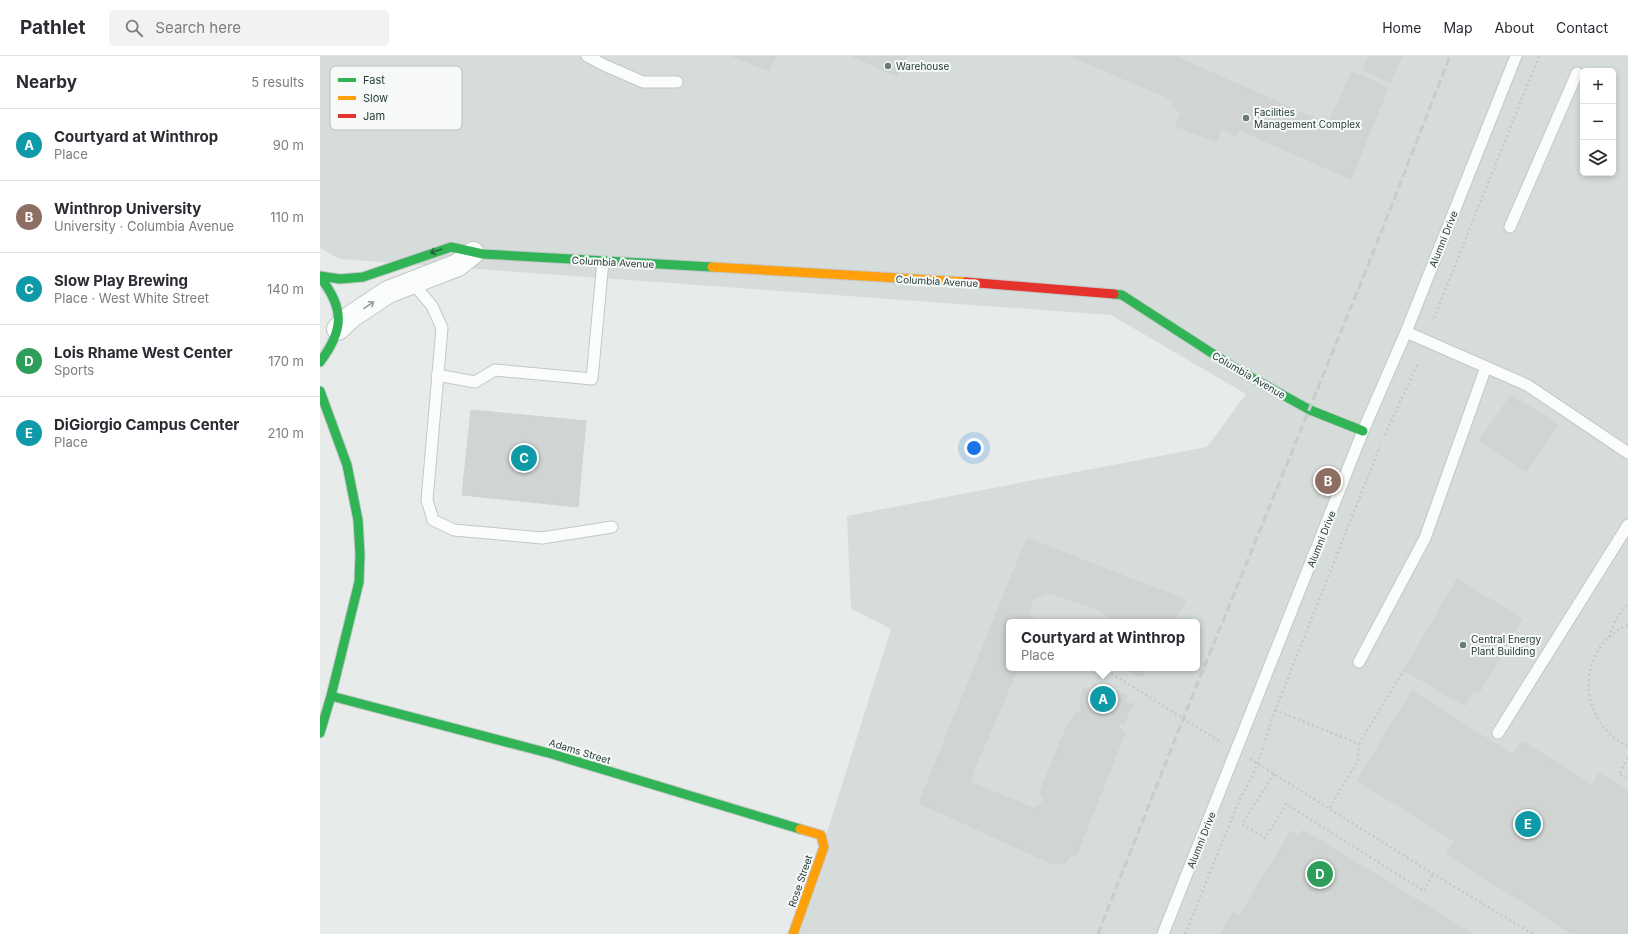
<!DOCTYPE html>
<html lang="en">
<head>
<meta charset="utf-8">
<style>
  :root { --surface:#fff; --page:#f2f2f3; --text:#2b2b33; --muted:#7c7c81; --line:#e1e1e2; --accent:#d93025 }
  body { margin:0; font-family:Inter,sans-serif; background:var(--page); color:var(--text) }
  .controls { position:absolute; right:12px; top:12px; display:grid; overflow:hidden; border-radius:6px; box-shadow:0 2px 6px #0003 }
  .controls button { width:36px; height:36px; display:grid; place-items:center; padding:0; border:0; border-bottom:1px solid var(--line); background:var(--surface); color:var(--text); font:20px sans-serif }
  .you { position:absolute; left:654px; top:392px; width:14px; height:14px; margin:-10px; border:3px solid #fff; border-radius:50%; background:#1a73e8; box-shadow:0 0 0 6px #1a73e833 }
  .badge { display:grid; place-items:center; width:26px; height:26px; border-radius:50%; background:var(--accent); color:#fff; font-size:13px; font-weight:700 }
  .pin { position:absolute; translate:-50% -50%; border:2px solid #fff; box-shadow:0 1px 4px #0006 }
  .popup { position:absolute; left:686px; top:563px; width:194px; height:52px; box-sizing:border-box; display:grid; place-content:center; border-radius:6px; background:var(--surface); filter:drop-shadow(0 1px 3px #0005); font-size:13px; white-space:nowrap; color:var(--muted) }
  .popup b { font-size:15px; color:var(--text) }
  .popup::after { content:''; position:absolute; left:50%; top:100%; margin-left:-8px; border:8px solid transparent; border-top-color:var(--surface) }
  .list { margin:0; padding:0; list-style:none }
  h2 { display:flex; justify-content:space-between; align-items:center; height:52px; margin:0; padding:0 16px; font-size:17px }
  h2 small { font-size:13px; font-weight:400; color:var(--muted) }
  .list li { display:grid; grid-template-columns:26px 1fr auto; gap:12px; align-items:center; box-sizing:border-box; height:72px; padding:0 16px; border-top:1px solid var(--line) }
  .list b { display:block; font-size:15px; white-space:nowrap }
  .list p { margin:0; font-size:13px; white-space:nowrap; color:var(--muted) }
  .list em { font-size:13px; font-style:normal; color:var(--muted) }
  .icon { flex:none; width:22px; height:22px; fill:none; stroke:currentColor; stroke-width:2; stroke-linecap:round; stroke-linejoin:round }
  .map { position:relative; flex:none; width:1308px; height:878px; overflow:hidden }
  header { display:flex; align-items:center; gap:24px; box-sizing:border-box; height:56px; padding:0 20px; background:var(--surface); border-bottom:1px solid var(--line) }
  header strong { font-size:19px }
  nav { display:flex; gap:22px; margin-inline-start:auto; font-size:14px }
  .search { width:280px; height:36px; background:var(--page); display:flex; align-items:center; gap:10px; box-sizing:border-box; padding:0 14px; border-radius:6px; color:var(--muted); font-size:15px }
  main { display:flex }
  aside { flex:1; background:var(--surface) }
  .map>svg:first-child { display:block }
  .built { fill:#d6dcd9; fill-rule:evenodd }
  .building { fill:#d0d4d2; stroke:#d0d4d2 }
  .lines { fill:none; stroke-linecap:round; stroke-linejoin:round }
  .lane-casing { stroke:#c4c8c6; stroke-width:13 }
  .street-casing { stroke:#c4c8c6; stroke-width:24 }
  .fast-casing { stroke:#c4c9c8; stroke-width:11 }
  .slow-casing { stroke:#c4c9c8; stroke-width:11 }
  .jam-casing { stroke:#c4c9c8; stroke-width:11 }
  .path { stroke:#c3cac9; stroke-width:2.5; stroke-dasharray:2 3; stroke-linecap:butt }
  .lane { stroke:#fbfcfc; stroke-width:11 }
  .street { stroke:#fbfcfc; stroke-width:22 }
  .fast { stroke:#30b455; stroke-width:9 }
  .slow { stroke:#ff9f0a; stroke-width:9 }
  .jam { stroke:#e5322d; stroke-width:9 }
  .rail { stroke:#c8ccca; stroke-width:3; stroke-dasharray:8 4; stroke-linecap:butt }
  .oneway { stroke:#296141 }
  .oneway2 { stroke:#909c9a }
  .poi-dot { fill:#6a7a77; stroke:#f6f9f8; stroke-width:1.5 }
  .labels { text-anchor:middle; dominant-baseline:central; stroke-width:4; stroke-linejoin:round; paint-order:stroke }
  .poi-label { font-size:10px; fill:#263d39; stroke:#f6f9f8; text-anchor:start }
  .street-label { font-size:10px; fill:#263d39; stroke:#f6f9f8 }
  .key { fill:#f6f9f8; stroke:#b8c1bf; stroke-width:1 }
  .key-label { font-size:11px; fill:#263d39 }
</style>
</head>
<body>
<header>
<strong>Pathlet</strong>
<div class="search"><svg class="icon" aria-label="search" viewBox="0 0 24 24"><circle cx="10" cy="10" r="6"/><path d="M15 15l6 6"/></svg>Search here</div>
<nav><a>Home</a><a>Map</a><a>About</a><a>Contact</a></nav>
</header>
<main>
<aside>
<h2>Nearby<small>5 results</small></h2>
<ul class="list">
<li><span class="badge" style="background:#0f9aa8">A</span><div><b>Courtyard at Winthrop</b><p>Place</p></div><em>90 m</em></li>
<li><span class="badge" style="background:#8d6e63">B</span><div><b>Winthrop University</b><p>University · Columbia Avenue</p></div><em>110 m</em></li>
<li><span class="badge" style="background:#0f9aa8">C</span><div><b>Slow Play Brewing</b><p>Place · West White Street</p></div><em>140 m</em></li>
<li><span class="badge" style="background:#2e9e5b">D</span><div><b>Lois Rhame West Center</b><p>Sports</p></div><em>170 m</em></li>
<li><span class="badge" style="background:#0f9aa8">E</span><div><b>DiGiorgio Campus Center</b><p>Place</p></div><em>210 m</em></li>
</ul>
</aside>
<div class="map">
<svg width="1308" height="878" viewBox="0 0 1308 878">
  <rect width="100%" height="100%" fill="#e7ebe9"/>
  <path class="built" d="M0,0H1308V878H475L571,573L531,553L527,460L887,391L926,338L791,259L20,203L0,192ZM1263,15H1293V117H1263ZM689,566H877V612H689Z"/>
  <path class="building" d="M412,0H456L449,15Z
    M532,0H587L577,20Z
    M750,0H854L1008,68L1032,16L1068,32L1031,123L919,74L916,80L901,73L897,86L855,70L861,56L852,51L853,44Z
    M1049,0H1082L1070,27L1043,14Z
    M1191,339L1238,369L1206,415L1159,385Z
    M151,354L266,365L258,451L142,439Z
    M707,482L866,544L854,566H792L782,555L728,537L712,543L709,557L718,566H689V612H698L653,716L650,726L713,752L722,747L724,741L719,737L747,670L756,656L758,659L762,653L759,650L764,631L770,634L775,628L808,639L804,646L813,648L804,668L800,667L798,670L805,677L756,800H750L745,807H730L599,747Z
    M1137,523L1202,563L1159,637L1154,634L1145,650L1084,614Z
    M802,612H827L822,621Z
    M1092,635L1193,699L1202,685L1272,729L1279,717L1308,735V878H1253L1126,798L1134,785L1037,724Z
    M983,774L1153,878H900L913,856L919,860L971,775L979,780Z"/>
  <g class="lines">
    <g class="lane-casing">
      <path id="lane" d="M267,0L284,9L323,26H357
        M1190,171L1257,17
        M92,226L112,250L122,272L107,444L113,464L134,474L222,482L292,471
        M1086,276L1207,329L1308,397
        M117,319L155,326L175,314L272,323L283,205
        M1039,606L1105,482L1166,311
        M1178,677L1308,469
        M843,878L1043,375L1086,276L1196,0"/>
    </g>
    <g class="street-casing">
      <path id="street" d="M18,273L32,260L68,236L138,209L153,197"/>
    </g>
    <g class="fast-casing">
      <path id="fast" d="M0,220L20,223L43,221L131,191L163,198L392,211
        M0,221C25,253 24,274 0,306
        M794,238L802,239L918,314L990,354L1043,375
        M0,335L27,409L38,464L40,498L39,526L11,640L0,677
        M11,640L232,698L480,773"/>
    </g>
    <g class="slow-casing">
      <path id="slow" d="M392,211L646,226
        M473,878L504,791L501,779L480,773"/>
    </g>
    <g class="jam-casing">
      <path id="jam" d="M646,226L794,238"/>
    </g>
    <path class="path" d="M1114,262L1219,0
      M1065,379L1098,307
      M1308,569C1268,586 1257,635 1282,669C1288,677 1298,687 1308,690
      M1289,581C1293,568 1298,558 1308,548
      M783,612L902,687
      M955,654L1039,688L1038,704L1009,753
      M1039,688L1084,614
      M1308,702L1299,718L1308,723
      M930,703L1110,816L1213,878
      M954,718L922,768L945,782L966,748L1104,835L1113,818
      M865,878L921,740C936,718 943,691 951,665L1060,390"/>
    <use href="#lane" class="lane"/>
    <use href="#street" class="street"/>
    <use href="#fast" class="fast"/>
    <use href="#slow" class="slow"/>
    <use href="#jam" class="jam"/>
    <path class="rail" d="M778,878L863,663L1057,187L1130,0"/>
  </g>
  <defs><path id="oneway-shaft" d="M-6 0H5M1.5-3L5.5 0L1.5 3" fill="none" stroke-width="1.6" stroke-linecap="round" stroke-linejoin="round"/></defs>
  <use class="oneway" href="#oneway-shaft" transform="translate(116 195) rotate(162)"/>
  <use class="oneway2" href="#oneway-shaft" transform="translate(49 249) rotate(-34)"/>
  <g class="poi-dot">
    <circle cx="568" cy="10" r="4"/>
    <circle cx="926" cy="62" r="4"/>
    <circle cx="1143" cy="589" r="4"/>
  </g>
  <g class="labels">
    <g class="poi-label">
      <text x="576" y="10">Warehouse</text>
      <text x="934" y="56">Facilities<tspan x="934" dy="12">Management Complex</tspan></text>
      <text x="1151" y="583">Central Energy<tspan x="1151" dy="12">Plant Building</tspan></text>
    </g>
    <g class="street-label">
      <text transform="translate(1123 183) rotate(-68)">Alumni Drive</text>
      <text transform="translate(293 206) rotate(3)">Columbia Avenue</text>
      <text transform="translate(617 225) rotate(3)">Columbia Avenue</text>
      <text transform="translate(929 319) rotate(30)">Columbia Avenue</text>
      <text transform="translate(1001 483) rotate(-68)">Alumni Drive</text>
      <text transform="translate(260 695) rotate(17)">Adams Street</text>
      <text transform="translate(881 784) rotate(-68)">Alumni Drive</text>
      <text transform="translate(480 825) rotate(-71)">Rose Street</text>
    </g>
  </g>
  <rect x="10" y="10" width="132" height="64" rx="6" class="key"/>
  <rect x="18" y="22" width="18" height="4" fill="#30b455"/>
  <rect x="18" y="40" width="18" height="4" fill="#ff9f0a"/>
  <rect x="18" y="58" width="18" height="4" fill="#e5322d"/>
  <g class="key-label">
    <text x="43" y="28">Fast</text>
    <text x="43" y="46">Slow</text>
    <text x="43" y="64">Jam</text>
  </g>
</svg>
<div class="controls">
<button>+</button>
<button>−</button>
<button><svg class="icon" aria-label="layers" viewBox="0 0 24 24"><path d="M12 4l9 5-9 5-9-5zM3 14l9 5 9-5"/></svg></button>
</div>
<div class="you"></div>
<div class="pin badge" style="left:783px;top:643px;background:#0f9aa8">A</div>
<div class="popup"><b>Courtyard at Winthrop</b>Place</div>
<div class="pin badge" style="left:1008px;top:425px;background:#8d6e63">B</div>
<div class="pin badge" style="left:204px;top:402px;background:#0f9aa8">C</div>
<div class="pin badge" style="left:1000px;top:818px;background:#2e9e5b">D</div>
<div class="pin badge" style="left:1208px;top:768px;background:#0f9aa8">E</div>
</div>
</main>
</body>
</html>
